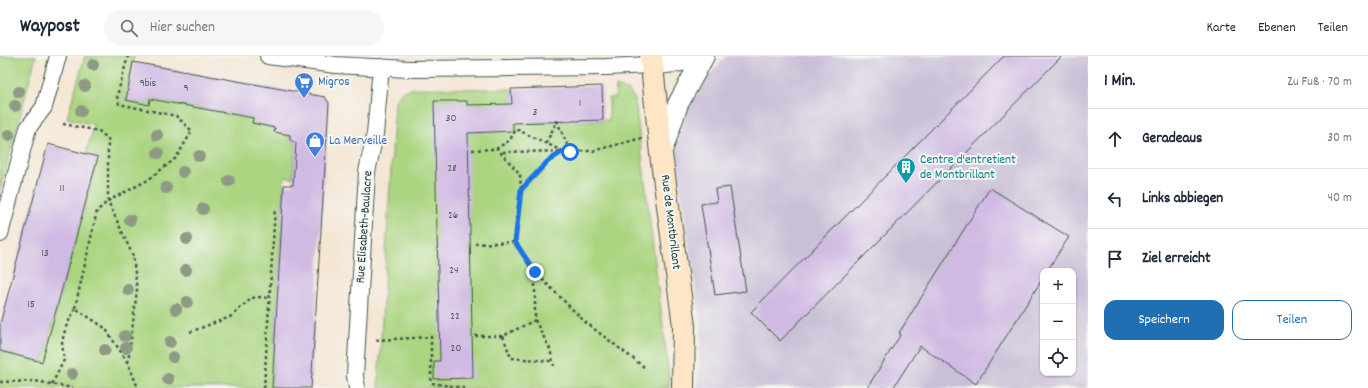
<!DOCTYPE html>
<html lang="de">
<head>
<meta charset="utf-8">
<style>
  :root { --surface:#fff; --page:#f6f6f7; --text:#1f2937; --muted:#747a83; --line:#e0e1e3; --accent:#1f6fb2 }
  body { margin:0; font-family:Dekko,sans-serif; background:var(--page); color:var(--text) }
  .controls { position:absolute; right:12px; bottom:12px; display:grid; overflow:hidden; border-radius:8px; box-shadow:0 1px 3px #0004 }
  .controls button { width:36px; height:36px; display:grid; place-items:center; padding:0; border:0; border-bottom:1px solid var(--line); background:var(--surface); color:var(--text); font:20px sans-serif }
  .stop { position:absolute; width:12px; height:12px; margin:-9px; border:3px solid #1a73e8; border-radius:50%; background:#fff }
  .stop.end { background:#1a73e8; border-color:#fff; box-shadow:0 1px 4px #0008 }
  .list { margin:0; padding:0; list-style:none }
  h2 { display:flex; justify-content:space-between; align-items:center; height:52px; margin:0; padding:0 16px; font-size:17px }
  h2 small { font-size:13px; font-weight:400; color:var(--muted) }
  .list li { display:grid; grid-template-columns:26px 1fr auto; gap:12px; align-items:center; box-sizing:border-box; height:60px; padding:0 16px; border-top:1px solid var(--line) }
  .list b { display:block; font-size:15px; white-space:nowrap }
  .list em { font-size:13px; font-style:normal; color:var(--muted) }
  .actions { display:flex; gap:8px; padding:12px 16px }
  .actions a { flex:1; padding:9px 0; border:1px solid var(--accent); border-radius:12px; text-align:center; font-size:14px; color:var(--accent) }
  .actions .main { background:var(--accent); color:#fff }
  .icon { flex:none; width:22px; height:22px; fill:none; stroke:currentColor; stroke-width:2; stroke-linecap:round; stroke-linejoin:round }
  .map { position:relative; flex:none; width:1088px; height:332px; overflow:hidden }
  header { display:flex; align-items:center; gap:24px; box-sizing:border-box; height:56px; padding:0 20px; background:var(--surface); border-bottom:1px solid var(--line) }
  header strong { font-size:19px }
  nav { display:flex; gap:22px; margin-inline-start:auto; font-size:14px }
  .search { width:280px; height:36px; background:var(--page); display:flex; align-items:center; gap:10px; box-sizing:border-box; padding:0 14px; border-radius:22px; color:var(--muted); font-size:15px }
  main { display:flex }
  aside { flex:1; background:var(--surface) }
  .map>svg:first-child { display:block }
  .industrial { fill:#c9bfd7; fill-rule:evenodd }
  .green { fill:#abd581; stroke:#65895a }
  .building { fill:#d0b9e3 }
  .lines { fill:none; stroke-linecap:round; stroke-linejoin:round }
  .minor-casing { stroke:#3f564c; stroke-width:18 }
  .tertiary-casing { stroke:#3f564c; stroke-width:22 }
  .secondary-casing { stroke:#3f564c; stroke-width:24 }
  .path { stroke:#3f564c; stroke-width:2.5; stroke-dasharray:3 3; stroke-linecap:butt }
  .minor { stroke:#fff; stroke-width:16 }
  .tertiary { stroke:#fff; stroke-width:20 }
  .secondary { stroke:#fde5c5; stroke-width:22 }
  .tree { fill:#8f9a84 }
  .route { stroke:#1a73e8; stroke-width:5 }
  .labels { text-anchor:middle; dominant-baseline:central; stroke-width:4; stroke-linejoin:round; paint-order:stroke }
  .number-label { font-size:11px; fill:#4b5c60 }
  .shop-label { font-size:13px; fill:#366cbe; stroke:#f6f6f2; text-anchor:start }
  .culture-label { font-size:13px; fill:#0d838f; stroke:#f6f6f2; text-anchor:start }
  .street-label { font-size:13px; fill:#1f3d34; stroke:#f6f6f2 }
</style>
</head>
<body>
<header>
<strong>Waypost</strong>
<div class="search"><svg class="icon" aria-label="search" viewBox="0 0 24 24"><circle cx="10" cy="10" r="6"/><path d="M15 15l6 6"/></svg>Hier suchen</div>
<nav><a>Karte</a><a>Ebenen</a><a>Teilen</a></nav>
</header>
<main>
<div class="map">
<svg width="1088" height="332" viewBox="0 0 1088 332">
  <rect width="100%" height="100%" fill="#f6f6f2"/>
  <filter id="ink" filterUnits="userSpaceOnUse"><feTurbulence type="fractalNoise" baseFrequency=".025" numOctaves="2"/><feDisplacementMap in="SourceGraphic" scale="8" xChannelSelector="R" yChannelSelector="G"/><feConvolveMatrix kernelMatrix="1 2 1 2 8 2 1 2 1" color-interpolation-filters="sRGB"/></filter>
  <filter id="wash" filterUnits="userSpaceOnUse"><feTurbulence type="fractalNoise" baseFrequency=".012" numOctaves="4" result="noise"/><feDisplacementMap in="SourceGraphic" scale="16" xChannelSelector="R" yChannelSelector="G"/><feGaussianBlur stdDeviation="0.9" result="paint"/><feColorMatrix in="noise" values="0 0 0 0 0 0 0 0 0 0 0 0 0 0 0 0 0 1.4 0 .05"/><feComposite in="paint" operator="in"/></filter>
  <g filter="url(#wash)">
    <rect width="100%" height="100%" fill="#f5e6d4"/>
    <path class="industrial" d="M726,0H1088V332H698L701,268L677,110V95L679,79L688,52L709,20ZM1043,215H1073V317H1043Z"/>
    <path class="green" d="M0,0H36L0,134Z
      M85,0H134L126,44L148,49L150,43L253,62L252,67L275,72V76L290,79V84L296,87L293,122L285,121L284,129L272,332H0V295L42,306L98,101L86,98L94,69L67,62Z
      M616,30L629,35L635,44L669,320V332H380L378,331L395,45L402,35L416,32L511,33L513,67L609,64V42H615Z"/>
    <g id="blocks">
      <path class="building" d="M1004,0H1062L780,285L751,256Z
        M133,6L325,41L329,47L311,332H272L284,129H293L296,87L290,84V79L274,76L275,72L252,67L253,62L150,43L149,49L126,44Z
        M602,30L603,64L513,67V75L468,77L473,322L434,323V305H440L434,45H467V49L512,48L511,33Z
        M48,88L98,101L42,306L0,295V268Z
        M730,131L746,235L715,239L701,148L717,146L715,133Z
        M990,132L1069,181L1047,215H1043V222L976,328L920,290L893,332H867L901,278L899,277Z"/>
    </g>
  </g>
  <g filter="url(#ink)">
    <use href="#blocks" fill-opacity="0" stroke="#3f564c" stroke-width="1"/>
    <g class="lines">
      <g class="minor-casing">
        <path id="minor" d="M268,0L336,9L409,13L606,11L651,9
          M0,178L28,72L44,51L58,0
          M357,332L355,320L367,116L375,78L381,11"/>
      </g>
      <g class="tertiary-casing">
        <path id="tertiary" d="M651,9L681,5L695,0
          M661,98L678,48L704,0"/>
      </g>
      <g class="secondary-casing">
        <path id="secondary" d="M651,0L661,98L684,270L683,332"/>
      </g>
      <path class="path" d="M63,68L99,75L108,83V145L133,200L137,234L128,307L138,332
        M642,82L593,95L500,96L520,118L521,134L515,186L535,216L585,266L644,311
        M546,87L557,65L570,95
        M472,94L496,93L510,84L516,73L562,95L547,106L521,133
        M475,188L515,186
        M535,216V264L550,293L554,310
        M75,252L97,155L108,145L148,124L176,102L192,75L176,60L119,48L117,40L128,0
        M535,264L503,280L511,302L552,305
        M190,276L230,261L252,242L257,241L269,242
        M475,280H503
        M376,284L431,281V327L464,332
        M0,326L35,325L73,332
        M52,328L64,304L62,286L66,271L75,252L105,272L128,307
        M264,332L275,152"/>
      <use href="#minor" class="minor"/>
      <use href="#tertiary" class="tertiary"/>
      <use href="#secondary" class="secondary"/>
    </g>
    <g class="tree">
      <circle cx="93" cy="9" r="6"/>
      <circle cx="85" cy="30" r="6"/>
      <circle cx="19" cy="36" r="6"/>
      <circle cx="15" cy="50" r="6"/>
      <circle cx="81" cy="55" r="6"/>
      <circle cx="9" cy="79" r="6"/>
      <circle cx="157" cy="79" r="6"/>
      <circle cx="158" cy="97" r="6"/>
      <circle cx="199" cy="100" r="6"/>
      <circle cx="183" cy="116" r="6"/>
      <circle cx="229" cy="125" r="6"/>
      <circle cx="166" cy="132" r="6"/>
      <circle cx="203" cy="153" r="6"/>
      <circle cx="130" cy="164" r="6"/>
      <circle cx="187" cy="183" r="6"/>
      <circle cx="186" cy="214" r="6"/>
      <circle cx="128" cy="234" r="6"/>
      <circle cx="187" cy="246" r="6"/>
      <circle cx="176" cy="253" r="6"/>
      <circle cx="125" cy="280" r="6"/>
      <circle cx="170" cy="286" r="6"/>
      <circle cx="126" cy="292" r="6"/>
      <circle cx="105" cy="294" r="6"/>
      <circle cx="173" cy="301" r="6"/>
      <circle cx="72" cy="318" r="6"/>
      <circle cx="168" cy="323" r="6"/>
    </g>
  </g>
  <g class="lines" filter="url(#ink)">
    <path class="route" d="M535,216L515,186L521,134L547,106L562,96H570"/>
  </g>
  <defs>
    <g id="supermarket-pin" transform="scale(1)"><path d="M0 17L-7.5 6A9.5 9.5 0 1 1 7.5 6Z" fill="#3f7fe0" stroke="#f6f6f2"/><path d="M-6-5.5h2.5l.6 2H6L4.5 2H-2.5L-4.4-4H-6ZM-1.5 3.2a1.3 1.3 0 1 0 .1 0ZM3 3.2a1.3 1.3 0 1 0 .1 0Z" fill="#fff"/></g>
    <g id="shop-pin" transform="scale(1)"><path d="M0 17L-7.5 6A9.5 9.5 0 1 1 7.5 6Z" fill="#3f7fe0" stroke="#f6f6f2"/><path d="M-5-2.5h2.3a2.7 3.5 0 0 1 5.4 0H5L5.5 6h-11ZM-1.5-2.5h3a1.5 2.3 0 0 0-3 0Z" fill="#fff"/></g>
    <g id="building-pin" transform="scale(1)"><path d="M0 17L-7.5 6A9.5 9.5 0 1 1 7.5 6Z" fill="#0f9aa8" stroke="#f6f6f2"/><path d="M-4-6H4V6H1V3H-1V6H-4ZM-2.5-4.3h1.7v1.8h-1.7ZM.8-4.3h1.7v1.8H.8ZM-2.5-1h1.7V.8h-1.7ZM.8-1h1.7V.8H.8Z" fill="#fff"/></g>
  </defs>
  <g fill-rule="evenodd">
    <use href="#supermarket-pin" x="304" y="26"/>
    <use href="#shop-pin" x="315" y="85"/>
    <use href="#building-pin" x="906" y="111"/>
  </g>
  <g class="labels">
    <g class="number-label">
      <text x="148" y="28">9bis</text>
      <text x="186" y="33">9</text>
      <text x="580" y="48">1</text>
      <text x="535" y="57">3</text>
      <text x="451" y="63">30</text>
      <text x="452" y="113">28</text>
      <text x="62" y="133">11</text>
      <text x="453" y="160">26</text>
      <text x="45" y="198">13</text>
      <text x="454" y="215">24</text>
      <text x="31" y="249">15</text>
      <text x="455" y="261">22</text>
      <text x="456" y="293">20</text>
    </g>
    <g class="shop-label">
      <text x="318" y="26">Migros</text>
      <text x="329" y="85">La Merveille</text>
    </g>
    <g class="culture-label">
      <text x="920" y="104">Centre d'entretient<tspan x="920" dy="15">de Montbrillant</tspan></text>
    </g>
    <g class="street-label">
      <text transform="translate(670 166) rotate(83)">Rue de Montbrillant</text>
      <text transform="translate(365 171) rotate(-86)">Rue Elisabeth-Baulacre</text>
    </g>
  </g>
</svg>
<div class="controls">
<button>+</button>
<button>−</button>
<button><svg class="icon" aria-label="locate" viewBox="0 0 24 24"><circle cx="12" cy="12" r="6"/><path d="M12 2v4M12 18v4M2 12h4M18 12h4"/></svg></button>
</div>
<div class="stop" style="left:570px;top:96px"></div>
<div class="stop end" style="left:535px;top:216px"></div>
</div>
<aside>
<h2>1 Min.<small>Zu Fuß · 70 m</small></h2>
<ul class="list">
<li><svg class="icon" aria-label="ahead" viewBox="0 0 24 24"><path d="M12 20V5M6 11l6-6 6 6"/></svg><div><b>Geradeaus</b></div><em>30 m</em></li>
<li><svg class="icon" aria-label="left" viewBox="0 0 24 24"><path d="M17 20v-9H6M10 6l-5 5 5 5"/></svg><div><b>Links abbiegen</b></div><em>40 m</em></li>
<li><svg class="icon" aria-label="arrive" viewBox="0 0 24 24"><path d="M6 21V4h12l-3 4 3 4H6"/></svg><div><b>Ziel erreicht</b></div></li>
</ul>
<div class="actions"><a class="main">Speichern</a><a>Teilen</a></div>
</aside>
</main>
</body>
</html>
